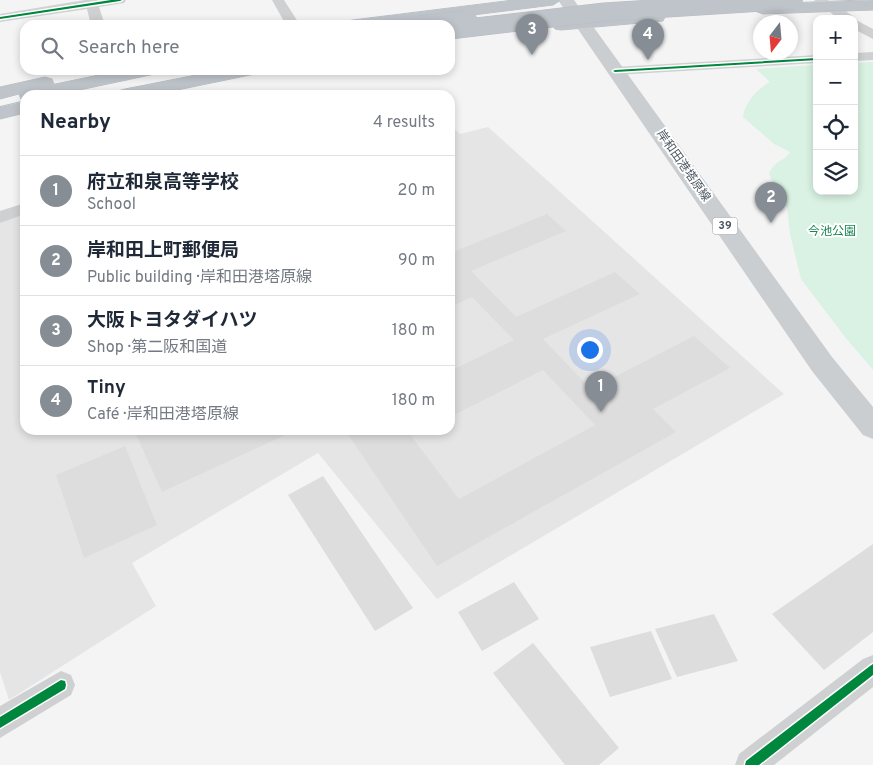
<!DOCTYPE html>
<html lang="en">
<head>
<meta charset="utf-8">
<style>
  :root { --surface:#fff; --page:#f2f2f3; --text:#1f2937; --muted:#747a83; --line:#e0e1e3; --accent:#868d94 }
  body { margin:0; font-family:Overpass,"Noto Sans JP",sans-serif; background:var(--page); color:var(--text) }
  .controls { position:absolute; right:15px; top:15px; display:grid; overflow:hidden; border-radius:10px; box-shadow:0 2px 8px #0003 }
  .controls button { width:45px; height:45px; display:grid; place-items:center; padding:0; border:0; border-bottom:1px solid var(--line); background:var(--surface); color:var(--text); font:25px sans-serif }
  .compass { position:absolute; left:753px; top:15px; width:45px; height:45px; border-radius:50%; background:var(--surface); box-shadow:0 2px 8px #0003; rotate:196deg }
  .you { position:absolute; left:589px; top:349px; width:18px; height:18px; margin:-12px; border:4px solid #fff; border-radius:50%; background:#1a73e8; box-shadow:0 0 0 8px #1a73e833 }
  .badge { display:grid; place-items:center; width:32px; height:32px; border-radius:50%; background:var(--accent); color:#fff; font-size:16px; font-weight:700 }
  .pin { position:absolute; translate:-50% -41px; filter:drop-shadow(0 1px 2px #0008) }
  .pin::after { content:''; position:absolute; top:26px; width:18px; height:15px; background:inherit; clip-path:polygon(0 0,100% 0,50% 100%) }
  .list { margin:0; padding:0; list-style:none }
  h2 { display:flex; justify-content:space-between; align-items:center; height:65px; margin:0; padding:0 20px; font-size:21px }
  h2 small { font-size:16px; font-weight:400; color:var(--muted) }
  .list li { display:grid; grid-template-columns:32px 1fr auto; gap:15px; align-items:center; box-sizing:border-box; height:70px; padding:0 20px; border-top:1px solid var(--line) }
  .list b { display:block; font-size:19px; white-space:nowrap }
  .list p { margin:0; font-size:16px; white-space:nowrap; color:var(--muted) }
  .list em { font-size:16px; font-style:normal; color:var(--muted) }
  .icon { flex:none; width:28px; height:28px; fill:none; stroke:currentColor; stroke-width:2; stroke-linecap:round; stroke-linejoin:round }
  .map { position:relative; flex:none; width:873px; height:765px; overflow:hidden }
  .search { position:absolute; background:var(--surface); box-shadow:0 2px 8px #0003; left:20px; top:20px; width:435px; height:55px; display:flex; align-items:center; gap:12px; box-sizing:border-box; padding:0 18px; border-radius:15px; color:var(--muted); font-size:19px }
  .panel { position:absolute; background:var(--surface); box-shadow:0 2px 8px #0003; left:20px; top:90px; width:435px; height:345px; border-radius:15px }
  .map>svg:first-child { display:block }
  .education { fill:#e6e5e6 }
  .green { fill:#d9f2e3 }
  .building { fill:#ddddde }
  .lines { fill:none; stroke-linecap:round; stroke-linejoin:round }
  .highway-casing { stroke:#b9bec3; stroke-width:1 }
  .street { fill:#ced0d2; fill-rule:evenodd }
  .primary { fill:#caced1; fill-rule:evenodd }
  .highway { fill:#bec4c9; fill-rule:evenodd }
  .highway-bridge-casing { stroke:#b9bec3; stroke-width:19; stroke-linecap:butt }
  .highway-bridge { stroke:#bec4c9; stroke-width:18 }
  .cycleway-casing { stroke:#fff; stroke-width:3 }
  .cycleway { fill:#00873e; fill-rule:evenodd }
  .labels { text-anchor:middle; dominant-baseline:central; stroke-width:4; stroke-linejoin:round; paint-order:stroke }
  .shield { fill:#fff; stroke:#808990; stroke-width:1 }
  .shield-label { font-size:11px; font-weight:bold; fill:#4a5661 }
  .street-label { font-size:12px; fill:#4a5661; stroke:#fff }
  .park-label { font-size:12px; fill:#17864f; stroke:#fff }
</style>
</head>
<body>
<div class="map">
<svg width="873" height="765" viewBox="0 0 873 765">
  <rect width="100%" height="100%" fill="#f4f4f4"/>
  <path class="education" d="M450,125L460,134L488,127L784,394L437,599L318,453L132,563L156,606L9,700L0,672V221L25,213V430H450Z"/>
  <path class="green" d="M873,62V370L845,337L801,279L790,234L787,208L773,185L769,173C777,159 783,162 790,152L774,144L743,117C744,103 758,88 770,82L756,69L817,65V191H854V63Z"/>
  <path class="building" d="M547,214L566,231L471,271L516,317L615,272L640,294L543,339L591,389L694,336L730,368L653,409L676,432L437,566L345,430H424L411,436L459,499L595,425L543,370L450,417V371L514,340L472,297L450,307V274L453,272L450,269V253Z
    M134,430H296L162,492Z
    M125,446L157,525L84,558L56,475Z
    M323,476L413,608L375,631L288,495Z
    M873,544V632L824,670L772,614Z
    M514,582L539,619L482,651L458,612Z
    M714,614L738,661L677,677L655,629Z
    M651,631L672,679L610,697L590,647Z
    M533,643L619,748L599,765H565L493,673Z"/>
  <g class="lines">
    <g class="highway-casing">
      <path id="highway" d="M514,0H561L553,5L393,25H345L347,21L353,20Z
        M873,0V10L763,14L757,12L755,9L757,6L763,4Z
        M657,12L663,13L665,17L663,21L561,30L555,29L553,25L555,21L561,20Z
        M123,70H159L156,74L150,75L56,95H25V100L21,99L19,94L0,99V87L45,77L52,79L54,84Z
        M222,70H259L256,74L250,75L153,95H115L118,91L125,89Z
        M25,101V113L0,119V107Z"/>
    </g>
    <path class="street" d="M85,0H126L124,3L99,7L105,25H91L87,9L0,22V14Z
      M272,0H284L300,25H286Z
      M814,0H828L853,16L854,19L873,29V39L854,29V19H839Z
      M873,52V60L854,61V53Z
      M817,55V63L615,75L608,71L615,67Z
      M25,203V214L0,223V211Z
      M873,655V687L774,765H735L739,754L863,659Z
      M61,671L71,675L75,685L71,695L0,738V706Z"/>
    <path class="primary" d="M558,0H574L832,357L873,407V439L863,435L812,371Z"/>
    <use href="#highway" class="highway"/>
    <g class="highway-bridge-casing">
      <path id="highway-bridge" d="M420,25L468,19
        M450,30L604,12L794,0"/>
    </g>
    <use href="#highway-bridge" class="highway-bridge"/>
    <g class="cycleway-casing">
      <path id="cycleway" d="M111,0H122L120,1L0,19V17Z
        M817,58V60L615,72L613,71L615,70Z
        M873,664V675L759,765H745L746,761L870,666Z
        M61,680L65,681L66,685L65,689L0,728V717Z"/>
    </g>
    <use href="#cycleway" class="cycleway"/>
  </g>
  <g class="labels">
    <rect class="shield" x="712.5" y="217.5" width="25" height="17" rx="4"/>
    <g class="shield-label">
      <text x="725" y="226">39</text>
    </g>
    <g class="street-label">
      <text transform="translate(683 166) rotate(55)">岸和田港塔原線</text>
    </g>
    <g class="park-label">
      <text x="832" y="232">今池公園</text>
    </g>
  </g>
</svg>
<div class="controls">
<button>+</button>
<button>−</button>
<button><svg class="icon" aria-label="locate" viewBox="0 0 24 24"><circle cx="12" cy="12" r="6"/><path d="M12 2v4M12 18v4M2 12h4M18 12h4"/></svg></button>
<button><svg class="icon" aria-label="layers" viewBox="0 0 24 24"><path d="M12 4l9 5-9 5-9-5zM3 14l9 5 9-5"/></svg></button>
</div>
<svg class="compass" viewBox="-18 -18 36 36"><path d="M0-13l5 13h-10z" fill="#e53935"/><path d="M0 13l5-13h-10z" fill="#747a83"/></svg>
<div class="you"></div>
<div class="pin badge" style="left:601px;top:412px">1</div>
<div class="pin badge" style="left:771px;top:223px">2</div>
<div class="pin badge" style="left:532px;top:55px">3</div>
<div class="pin badge" style="left:648px;top:60px">4</div>
<div class="search"><svg class="icon" aria-label="search" viewBox="0 0 24 24"><circle cx="10" cy="10" r="6"/><path d="M15 15l6 6"/></svg>Search here</div>
<section class="panel">
<h2>Nearby<small>4 results</small></h2>
<ul class="list">
<li><span class="badge">1</span><div><b>府立和泉高等学校</b><p>School</p></div><em>20 m</em></li>
<li><span class="badge">2</span><div><b>岸和田上町郵便局</b><p>Public building · 岸和田港塔原線</p></div><em>90 m</em></li>
<li><span class="badge">3</span><div><b>大阪トヨタダイハツ</b><p>Shop · 第二阪和国道</p></div><em>180 m</em></li>
<li><span class="badge">4</span><div><b>Tiny</b><p>Café · 岸和田港塔原線</p></div><em>180 m</em></li>
</ul>
</section>
</div>
</body>
</html>
